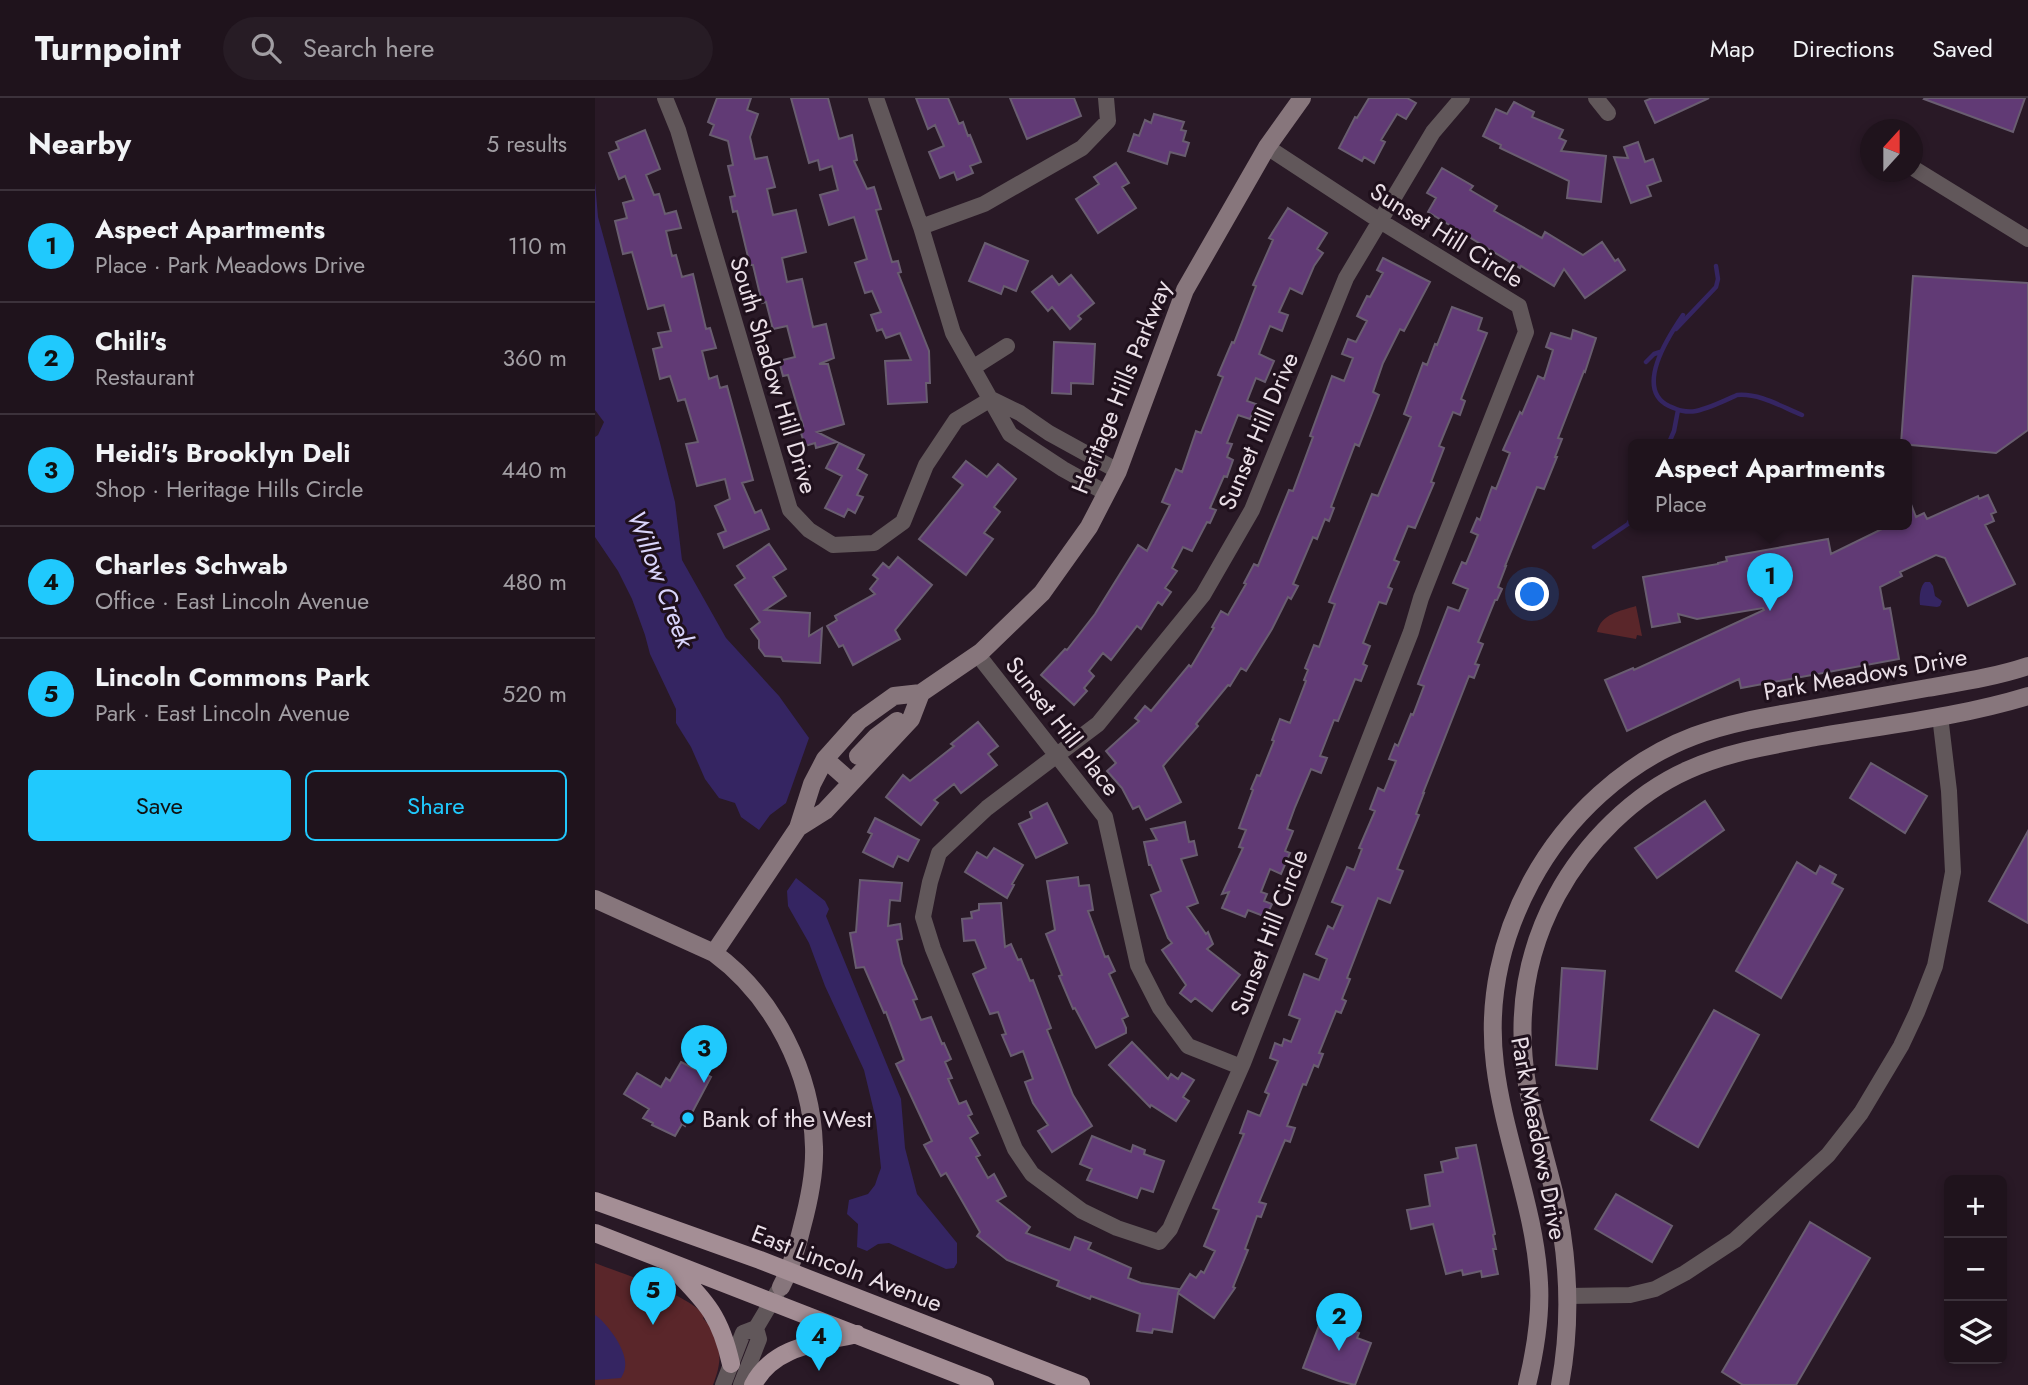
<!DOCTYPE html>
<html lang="en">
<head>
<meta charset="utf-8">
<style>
  :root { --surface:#1f131c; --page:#271c25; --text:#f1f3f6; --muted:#a19ea3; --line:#3c323b; --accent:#20c9fd }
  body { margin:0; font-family:Jost,sans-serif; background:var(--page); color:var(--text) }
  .controls { position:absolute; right:21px; bottom:21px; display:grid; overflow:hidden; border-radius:10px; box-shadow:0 4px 10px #0003 }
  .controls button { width:63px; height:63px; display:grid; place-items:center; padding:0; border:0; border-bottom:2px solid var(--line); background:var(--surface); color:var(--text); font:35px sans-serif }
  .compass { position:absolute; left:1265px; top:21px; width:63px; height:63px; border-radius:50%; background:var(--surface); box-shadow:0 4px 10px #0003; rotate:21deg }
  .you { position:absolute; left:938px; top:497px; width:24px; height:24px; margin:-18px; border:5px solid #fff; border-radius:50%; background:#1a73e8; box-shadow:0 0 0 10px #1a73e833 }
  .badge { display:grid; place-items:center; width:46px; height:46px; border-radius:50%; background:var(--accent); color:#111; font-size:23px; font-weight:700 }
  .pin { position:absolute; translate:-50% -58px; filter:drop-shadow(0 2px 4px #0008) }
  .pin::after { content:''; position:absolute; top:37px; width:24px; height:21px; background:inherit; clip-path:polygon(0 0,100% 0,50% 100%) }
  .popup { position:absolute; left:1033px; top:341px; width:284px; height:91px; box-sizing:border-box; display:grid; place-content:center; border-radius:10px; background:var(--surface); filter:drop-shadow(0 2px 5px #0005); font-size:23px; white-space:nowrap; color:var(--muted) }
  .popup b { font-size:26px; color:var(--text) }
  .popup::after { content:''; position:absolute; left:50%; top:100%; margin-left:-14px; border:14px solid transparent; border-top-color:var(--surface) }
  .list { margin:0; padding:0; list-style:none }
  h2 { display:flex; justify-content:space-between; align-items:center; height:91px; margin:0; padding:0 28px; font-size:30px }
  h2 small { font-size:23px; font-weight:400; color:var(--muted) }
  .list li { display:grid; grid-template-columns:46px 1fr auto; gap:21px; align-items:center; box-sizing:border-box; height:112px; padding:0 28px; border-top:2px solid var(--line) }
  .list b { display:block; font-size:26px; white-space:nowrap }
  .list p { margin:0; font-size:23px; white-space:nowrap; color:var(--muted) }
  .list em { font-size:23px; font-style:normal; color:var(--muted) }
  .actions { display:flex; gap:14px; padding:21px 28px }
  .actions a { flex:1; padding:16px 0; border:2px solid var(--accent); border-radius:10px; text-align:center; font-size:24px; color:var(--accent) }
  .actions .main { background:var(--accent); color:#111 }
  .icon { flex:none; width:38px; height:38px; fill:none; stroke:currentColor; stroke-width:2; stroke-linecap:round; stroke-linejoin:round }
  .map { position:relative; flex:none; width:1433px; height:1287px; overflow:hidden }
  header { display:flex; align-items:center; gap:42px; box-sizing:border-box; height:98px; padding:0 35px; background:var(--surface); border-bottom:2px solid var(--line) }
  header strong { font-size:33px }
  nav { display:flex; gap:38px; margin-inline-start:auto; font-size:24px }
  .search { width:490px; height:63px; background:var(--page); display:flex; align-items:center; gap:18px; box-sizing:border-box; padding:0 24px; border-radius:38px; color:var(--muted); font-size:26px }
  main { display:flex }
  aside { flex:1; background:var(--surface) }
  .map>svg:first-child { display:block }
  .green { fill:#5a262a }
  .water { fill:#352562 }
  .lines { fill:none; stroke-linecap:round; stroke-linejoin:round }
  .stream { stroke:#352562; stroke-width:4.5 }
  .building { fill:#613a75; stroke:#695d70; stroke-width:2 }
  .street { stroke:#61575a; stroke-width:16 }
  .secondary { stroke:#87767c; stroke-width:18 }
  .primary { stroke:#a48e95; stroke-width:18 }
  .poi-dot { fill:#20c9fd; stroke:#1f101c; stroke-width:2.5 }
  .labels { text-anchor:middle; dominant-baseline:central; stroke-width:6; stroke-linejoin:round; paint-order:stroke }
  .street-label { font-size:24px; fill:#eadfe7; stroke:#1f101c }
  .poi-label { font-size:24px; fill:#eadfe7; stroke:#1f101c; text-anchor:start }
  .water-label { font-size:26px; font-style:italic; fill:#d9d4fb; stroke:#1f101c }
</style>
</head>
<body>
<header>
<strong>Turnpoint</strong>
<div class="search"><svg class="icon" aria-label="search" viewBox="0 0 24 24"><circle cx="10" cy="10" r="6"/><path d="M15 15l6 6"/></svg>Search here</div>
<nav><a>Map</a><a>Directions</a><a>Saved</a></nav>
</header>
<main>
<aside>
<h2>Nearby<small>5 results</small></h2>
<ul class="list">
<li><span class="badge">1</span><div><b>Aspect Apartments</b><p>Place · Park Meadows Drive</p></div><em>110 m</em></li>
<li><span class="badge">2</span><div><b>Chili's</b><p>Restaurant</p></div><em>360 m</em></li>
<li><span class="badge">3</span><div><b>Heidi's Brooklyn Deli</b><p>Shop · Heritage Hills Circle</p></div><em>440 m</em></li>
<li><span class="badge">4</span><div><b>Charles Schwab</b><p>Office · East Lincoln Avenue</p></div><em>480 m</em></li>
<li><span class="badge">5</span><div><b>Lincoln Commons Park</b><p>Park · East Lincoln Avenue</p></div><em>520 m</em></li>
</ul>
<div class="actions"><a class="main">Save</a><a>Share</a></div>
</aside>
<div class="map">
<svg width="1433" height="1287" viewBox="0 0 1433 1287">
  <rect width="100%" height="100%" fill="#291926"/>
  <path class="green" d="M1041,508L1047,538L1042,537L1041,541L1002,534C1006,516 1025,513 1041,508Z
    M0,1165C28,1176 93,1196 110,1218L108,1220L112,1225L115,1224C126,1250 128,1261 118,1287H0Z"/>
  <path class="water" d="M0,84L3,119L65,345L80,404L87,462L131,540L184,598L214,640L191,705L175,717L164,732L146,719L140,705L124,700L110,681L96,649L81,625V611L55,556L50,537L37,501L23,473L0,439V339L3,337L9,324L0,312Z
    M1330,484H1335L1338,488L1340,498L1347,503L1345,508L1342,509L1325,507C1324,501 1325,488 1330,484Z
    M201,780L230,803L234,811L231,818L306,1001L310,1050L322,1096L362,1145V1165L359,1170L351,1171L294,1145L283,1146L272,1153L262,1149L263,1126L252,1116L254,1102L273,1096L280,1087L283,1078L286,1070L281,1022L269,972L230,888L214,845L193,808L192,793Z
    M0,1217C12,1225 33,1253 30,1269C30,1273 28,1276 26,1280L0,1282Z"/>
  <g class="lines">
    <path class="stream" d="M1088,217C1073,239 1039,291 1074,308C1083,312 1091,315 1101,313C1115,310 1129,303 1142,297C1165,295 1187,309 1207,317
      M1081,231L1121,189L1123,181L1121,168
      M1051,264L1059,256L1065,254
      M1073,347L1079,333L1083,312
      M999,449L1033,426L1038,417"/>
  </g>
  <path class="building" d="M122,0H156L152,12L163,16L155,39L160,61L172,59L180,89L172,91L178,117L201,112L211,154L187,160L192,184L207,181L218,229L231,226L239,260L224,266H233L249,326L222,334L242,344L221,350L220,345L210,348L203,325L208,327L193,277L188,278L184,263L200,259L192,228L178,231L171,204L167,205L158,167H155L142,113L138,114L135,99L140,98L133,68L138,67L133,43L115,37L119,27L113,24Z
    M196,0H233L244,41L257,37L262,62L259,63L272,91L279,89L286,111L281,112L297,164L303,163L306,174L303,175L334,253L335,285H331L332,304L293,306L290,263L316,262L305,235L291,240L287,231L282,233L276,217L286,214L277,193L270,195L260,165L272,161L259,119L234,127L225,97L243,92L237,68L225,72L223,62L214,65Z
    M321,0H353L364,26L368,24L373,38L375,37L386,64L375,68L378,75L362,82L359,74L345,80L334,54L349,48L340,27L333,31Z
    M415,0H479L486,18L432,41Z
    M774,0H812L821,5L811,21L802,16L786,42L790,44L779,65L769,59L767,63L744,50L760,19L762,20Z
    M1057,0H1114L1060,25L1050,3Z
    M1330,0H1430L1418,34L1329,1Z
    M919,4L939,14L937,19L968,32L964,40L971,43L966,53L1011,58L1006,104L972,100L974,83L905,50L906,47L888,38L901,11L912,16Z
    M559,16L589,24L586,32L591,33L588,43L594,45L590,58L575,54L572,66L533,53L539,36L544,38L550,22L556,25Z
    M50,32L65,71L51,77L59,97L64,96L70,116L81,113L86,130L71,133L77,158L81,157L87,179L98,176L111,231L115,230L121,250L107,253L114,281L122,278L125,290L132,288L158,382L147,385L160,415L166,412L174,431L129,450L123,436L131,433L120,408L135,401L130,381L102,388L91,346L103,344L90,301L83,303L75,278L65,281L58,251L67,249L63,235L76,233L69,207L53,211L37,154L28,156L20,123L32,120L28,105L39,102L30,78L24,81L14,55L24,51L21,44Z
    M1043,44L1050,64L1058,61L1066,83L1052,88L1056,98L1036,105L1019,59L1033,60L1029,49Z
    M521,65L534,85L527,89L541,110L503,135L481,101L504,86L499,79Z
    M847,70L878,88L875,92L902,108L899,113L947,140L950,134L988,157L1007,144L1020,163L1023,161L1030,172L990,200L969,171L959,188L926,168L925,170L833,114L841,100L832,95Z
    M693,110L732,135L722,151L728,155L719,168L707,196L695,190L684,214L693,217L687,233L675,228L664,256L679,263L670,284L661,280L652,303L661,306L655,321L643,317L632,345L637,346L632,359L638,362L632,379L629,378L615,410L621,412L615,425L612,424L597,453L588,449L577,470L582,473L570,490L576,494L567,507L563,504L546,531L542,528L516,562L508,555L494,573L499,578L489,590L492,593L479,607L446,577L470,551L472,552L500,516L543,447L552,453L575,407L567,404L581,371L587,374L601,333L606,335L628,279L623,277L637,244L639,245L661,188L658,187L678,142L674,140Z
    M390,145L433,163L421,193L409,188L406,196L374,183Z
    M788,160L835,184L809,233L805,231L788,265L778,294L784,297L764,348L760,346L736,409L739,410L734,423L730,421L722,441L718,439L698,486L703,488L696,501L693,499L677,531L651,573L646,570L635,588L633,587L601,626L603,628L568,668L586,704L551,722L544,708L538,711L527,690L512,673L521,665L511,653L544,623L540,620L550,608L556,613L594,567L596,569L619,530L617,529L626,513L633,517L651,486L649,485L659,466L663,468L694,392L698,393L718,339L715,338L737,278L749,283L758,260L747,256L753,241L761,244L772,223L762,218L772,198L775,199L788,175L782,172Z
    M476,177L499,205L483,218L486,221L475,231L457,209L453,213L437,194L457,178L464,187Z
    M1318,178L1433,185V332L1401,355L1306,346Z
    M857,209L887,220L883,232L892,235L866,301L870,303L865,317L858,314L844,348L849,350L836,384L839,385L820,430L813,428L799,462L804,464L793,489L797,491L791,506L784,504L768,545L775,548L768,566L772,568L766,583L760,581L743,623L739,622L725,658L732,660L726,675L716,671L700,709L692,731L698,733L690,753L695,755L686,776L675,771L666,794L672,796L669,803L677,806L671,819L653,812L650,819L627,810L634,794L627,796L648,750L644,749L651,732L644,730L658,692L656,691L662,677L665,678L679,643L677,642L685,621L695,625L711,583L709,582L713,572L710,570L719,547L724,549L740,506L734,504L777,396L783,398L816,319L809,316L828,265L832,267L840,246L842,247Z
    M978,232L1001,240L990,274L989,273L963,340L967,341L960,359H962L949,391L942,389L910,468H911L903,489L907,491L902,502H900L883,544L888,546L880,566L884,567L879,580L874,578L828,695H829L821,716L824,717L802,771L808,773L795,805L783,800L752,880L755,881L747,901L751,903L746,915L741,913L724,955L728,956L723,969L719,967L711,987L708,986L692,1028L700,1030L695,1044L690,1042L664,1104L671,1106L666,1119L662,1118L650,1151L653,1152L638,1189L640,1190L619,1220L583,1195L577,1234L558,1231L557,1235L542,1233L545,1216L496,1198L495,1201L462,1188L464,1183L412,1162L382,1138L385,1134L351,1075L346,1078L329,1047L337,1043L301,966L309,962L291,914L289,915L269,869L261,870L255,835L261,834L265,782L307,785L305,803L295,802L293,828L305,826L307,841L302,842L307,866L322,901L318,902L326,922L336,919L347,946L349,945L356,961L350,964L357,980L353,981L364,1006L371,1003L377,1016L373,1018L383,1035L375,1040L385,1057L381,1059L393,1080L399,1076L411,1098L402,1103L435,1129L431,1135L475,1152L480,1139L496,1145L493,1151L536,1170L533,1180L546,1185L584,1191V1193L595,1176L601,1180L606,1173L609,1175L620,1153L609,1148L624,1112L618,1110L649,1036L645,1035L653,1013L665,1018L674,996L670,994L683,963L675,960L680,945L687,948L689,941L696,944L705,921L694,917L709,876L724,882L732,861L721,856L733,828L738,831L748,808L737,804L752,769L759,772L767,751L764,750L780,713L775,711L783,690L789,693L801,663L794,661L800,646L803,648L816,616L818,617L829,588L823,586L853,509L864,513L873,491L858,485L867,464L871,466L883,437L876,434L882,420L885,422L897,389L901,391L915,355L908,352L925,314L927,316L943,278L949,281L958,252L951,249L956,235L976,241Z
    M459,244L500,246L498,286L476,285V296L457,295Z
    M244,345L269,357L262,371L272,377L262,397L268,399L260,415L253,411L249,419L230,410L247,378L231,370Z
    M371,363L392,379L403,366L421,381L399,409L405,414L389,435L398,441L371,477L324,441L368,387L358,379Z
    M1312,396L1321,419L1329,415L1332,421L1383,398L1384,401L1393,397L1401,414L1396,416L1399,423L1390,427L1420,486L1373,508L1350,460L1341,457L1305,474L1307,478L1285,489L1289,511L1295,510L1304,561L1146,590L1144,581L1032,633L1010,582L1038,570L1039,572L1169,512L1168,510L1102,521L1083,516L1085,524L1057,529L1048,479L1123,466V465L1132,463L1131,459L1233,441L1236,456L1295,427H1312Z
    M174,446L191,471L178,479L191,498L170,512L215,515L214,538L227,530L225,565L188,563L186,559L170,558L164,550V542L156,531L165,524L140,487L150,480L142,468Z
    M303,459L337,487L300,532L305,541L258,567L248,547L244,549L232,528L242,522L240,518L280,496L275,491L283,481L278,477L288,465L294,470Z
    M383,624L403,648L393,656L402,667L366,695L359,686L339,702L343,705L326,727L291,699L308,677L315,683L359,648L356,646Z
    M1276,665L1332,698L1310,735L1255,700Z
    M1110,703L1129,732L1062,780L1040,750Z
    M452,705L472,745L441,760L424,726L437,720L435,714Z
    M280,720L324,742L313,763L303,758L298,769L268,754L277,736L273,734Z
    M590,724L594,744L599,743L602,757L586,761L603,805L592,809L611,836L613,834L618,846L612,851L645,877L617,913L600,900L596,904L585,895L591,887L567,852L577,845L573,840L556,797L566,793L556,767H554L549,744L562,742L556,731Z
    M1433,733V825L1394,803Z
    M399,750L428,767L417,786L419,787L412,800L370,774L382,754L392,760Z
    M1202,764L1221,776L1225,768L1241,777L1237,785L1248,791L1186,900L1141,873Z
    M483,779L484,788L494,787L498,812L493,813L510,859L513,858L520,873L514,876L533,918L527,921L531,930V935L501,950L480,910L478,911L464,878L467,877L451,836L460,832L452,783Z
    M406,805L410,849L416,846L423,862L426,861L435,883L438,882L456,930L452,932L478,997L497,1028L457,1054L443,1033L453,1027L438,1005L430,984L438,981L428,953L416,958L407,937L411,936L403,914L395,916L378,876L391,870L380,842L369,843L367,821L377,820L376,814L384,812V806Z
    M967,870L1010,873L1002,971L961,967Z
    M1119,912L1164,937L1103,1049L1056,1022Z
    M537,944L573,981L576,976L583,981L587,975L599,982L588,999L594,1003L581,1023L556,1007L555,1009L514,967Z
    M86,964L116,979L90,1028L87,1026L80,1038L57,1027L58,1025L48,1020L54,1011L29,996L42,975L66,989L71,980L75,983Z
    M497,1038L536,1054L538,1047L550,1052L549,1056L569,1063L558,1094L546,1090L542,1100L492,1082L497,1071L485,1066Z
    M881,1047L900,1136L898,1137L901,1151H898L903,1176L887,1179L886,1173L868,1177L867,1172L851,1176L838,1126L816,1131L812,1112L835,1108L830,1077L848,1074L846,1064L863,1060L861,1050Z
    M1021,1096L1077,1128L1057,1164L1000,1131Z
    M1215,1124L1275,1160L1201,1287H1148L1127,1274Z
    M733,1216L745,1221L743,1227L764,1235L762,1240L776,1245L760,1287L744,1283L708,1270L725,1225L729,1227Z"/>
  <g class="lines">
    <path class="street" d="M70,0L83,32L195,412L214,432L238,447L279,445L308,424L331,367L361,322L396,301
      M281,0L326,129L358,235L415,336L468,371L511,395
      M1001,0L1013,15
      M672,49L785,123L924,208L931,234L826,500L816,534L648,965L582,1115L575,1131L564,1144L522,1130L487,1113L437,1076L420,1051L338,851L328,819L335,784L344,755L392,710L503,626L608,497L657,412L751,180L838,34L867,0
      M1318,70L1433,141
      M326,129L389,106L487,50L513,23L511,0
      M379,269L412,248
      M396,301L425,315L454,335L523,373
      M383,557L510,719L543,867L565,910L593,948L646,969
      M973,1198L1035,1197L1060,1191L1090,1175L1140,1142L1233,1057L1266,1015L1306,948L1322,914L1340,868L1350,817L1358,774L1354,693L1345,618
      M161,1230L183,1193
      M128,1287L148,1235L161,1230
      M146,1287L164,1241L161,1230"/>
    <path class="secondary" d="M263,658L281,639L302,623
      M230,661L256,684
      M203,730L230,713L316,621L326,595
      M0,801L119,855C179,899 217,975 219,1049C220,1076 214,1103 207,1129C202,1150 196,1170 186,1189
      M119,855L203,730L217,686L230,661L264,623L299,598L326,595L386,554L447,495L494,429L523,373L590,192L672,49L707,0
      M932,1287C940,1254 946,1219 944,1185C940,1110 909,1041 900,967C892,903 906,840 936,784C971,719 1030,664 1099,638C1136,624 1176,618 1215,611C1254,604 1293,597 1332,590C1366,584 1400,579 1433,568
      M965,1287C977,1222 974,1158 959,1094C950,1058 939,1022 932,986C921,920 930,856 962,797C990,745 1039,696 1093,672C1133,654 1178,647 1221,639C1291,627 1364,619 1433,598"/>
    <path class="primary" d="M0,1103L165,1162L486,1287
      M0,1135L390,1287
      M76,1168C110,1203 125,1216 136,1266
      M158,1287C178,1248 223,1245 262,1236"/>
  </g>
  <circle class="poi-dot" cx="93" cy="1020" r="7"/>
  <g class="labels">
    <g class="street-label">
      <text transform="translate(852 137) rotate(32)">Sunset Hill Circle</text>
      <text transform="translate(179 277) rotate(73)">South Shadow Hill Drive</text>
      <text transform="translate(526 289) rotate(-68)">Heritage Hills Parkway</text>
      <text transform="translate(663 333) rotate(-67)">Sunset Hill Drive</text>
      <text transform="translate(1270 576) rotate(-10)">Park Meadows Drive</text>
      <text transform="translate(468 628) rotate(52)">Sunset Hill Place</text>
      <text transform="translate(674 834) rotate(-69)">Sunset Hill Circle</text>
      <text transform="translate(944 1040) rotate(79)">Park Meadows Drive</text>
      <text transform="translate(252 1170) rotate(21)">East Lincoln Avenue</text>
    </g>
    <g class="poi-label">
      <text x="107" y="1020">Bank of the West</text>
    </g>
    <g class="water-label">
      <text transform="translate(66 481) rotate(69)">Willow Creek</text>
    </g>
  </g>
</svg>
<div class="controls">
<button>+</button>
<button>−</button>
<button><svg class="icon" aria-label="layers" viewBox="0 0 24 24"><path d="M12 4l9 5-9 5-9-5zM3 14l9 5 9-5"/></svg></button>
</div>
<svg class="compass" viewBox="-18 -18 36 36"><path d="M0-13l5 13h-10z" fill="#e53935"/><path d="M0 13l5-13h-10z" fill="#a19ea3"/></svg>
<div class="you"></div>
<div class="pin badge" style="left:1175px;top:513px">1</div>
<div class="popup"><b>Aspect Apartments</b>Place</div>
<div class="pin badge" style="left:744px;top:1253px">2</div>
<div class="pin badge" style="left:109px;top:985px">3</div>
<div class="pin badge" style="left:224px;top:1273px">4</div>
<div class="pin badge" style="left:58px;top:1227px">5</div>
</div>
</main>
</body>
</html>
